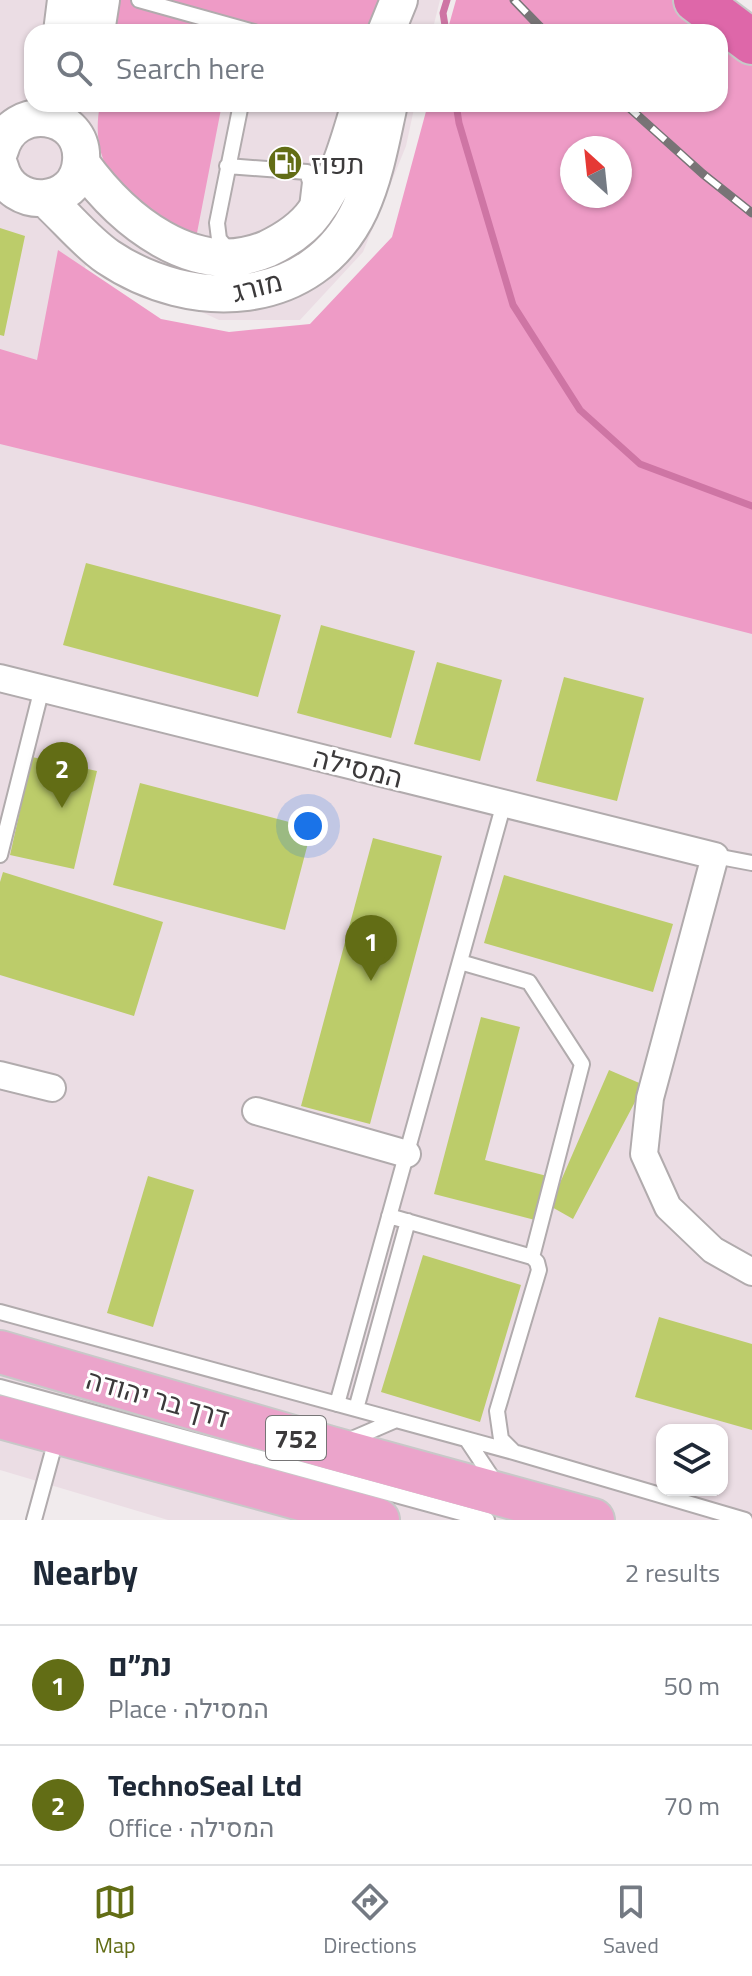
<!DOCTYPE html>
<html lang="en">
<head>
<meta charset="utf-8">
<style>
  :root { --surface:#fff; --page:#f2f2f3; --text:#1f2937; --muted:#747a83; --line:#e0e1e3; --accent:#626d15 }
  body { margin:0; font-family:"Titillium Web",Heebo,sans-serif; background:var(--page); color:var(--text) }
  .controls { position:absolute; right:24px; bottom:24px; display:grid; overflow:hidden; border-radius:16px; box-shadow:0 2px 6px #0004 }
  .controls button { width:72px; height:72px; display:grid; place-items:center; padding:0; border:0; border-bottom:2px solid var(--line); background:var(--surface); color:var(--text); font:40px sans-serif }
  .compass { position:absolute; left:560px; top:136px; width:72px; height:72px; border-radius:50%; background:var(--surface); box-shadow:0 2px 6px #0004; rotate:333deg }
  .you { position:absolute; left:308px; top:826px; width:28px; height:28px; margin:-20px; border:6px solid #fff; border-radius:50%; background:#1a73e8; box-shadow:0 0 0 12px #1a73e833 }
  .badge { display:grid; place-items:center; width:52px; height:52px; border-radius:50%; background:var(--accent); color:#fff; font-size:26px; font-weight:700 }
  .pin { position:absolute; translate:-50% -66px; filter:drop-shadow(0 2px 4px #0008) }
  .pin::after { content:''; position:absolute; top:42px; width:28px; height:24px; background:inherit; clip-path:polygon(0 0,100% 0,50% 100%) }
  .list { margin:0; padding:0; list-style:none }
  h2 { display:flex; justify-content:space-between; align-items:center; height:104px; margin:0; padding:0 32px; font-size:34px }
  h2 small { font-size:26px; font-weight:400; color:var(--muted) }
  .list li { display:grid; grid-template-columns:52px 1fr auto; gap:24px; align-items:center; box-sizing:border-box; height:120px; padding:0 32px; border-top:2px solid var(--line) }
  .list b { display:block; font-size:30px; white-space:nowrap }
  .list p { margin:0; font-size:26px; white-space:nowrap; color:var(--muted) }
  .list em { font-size:26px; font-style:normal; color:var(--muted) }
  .icon { flex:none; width:44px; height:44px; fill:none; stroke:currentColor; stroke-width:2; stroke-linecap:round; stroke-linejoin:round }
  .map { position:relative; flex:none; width:752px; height:1520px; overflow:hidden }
  .search { position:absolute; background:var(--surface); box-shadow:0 2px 6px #0004; left:24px; right:24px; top:24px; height:88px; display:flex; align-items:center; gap:20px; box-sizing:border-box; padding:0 28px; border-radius:24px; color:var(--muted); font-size:30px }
  .sheet { height:344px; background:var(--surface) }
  nav { display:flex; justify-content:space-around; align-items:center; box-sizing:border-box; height:112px; border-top:2px solid var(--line); background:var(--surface); font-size:22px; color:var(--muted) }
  nav a { display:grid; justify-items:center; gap:4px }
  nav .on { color:var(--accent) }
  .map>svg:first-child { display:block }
  .built { fill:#ebdde4; fill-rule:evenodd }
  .green { fill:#ee9bc6; fill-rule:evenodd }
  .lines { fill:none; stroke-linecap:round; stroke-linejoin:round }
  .stream { stroke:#ce75a4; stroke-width:7 }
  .building { fill:#bccc6a }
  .lane-casing { stroke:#b1abad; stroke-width:18 }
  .street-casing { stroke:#b1abad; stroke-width:30 }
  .secondary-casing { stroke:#b1abad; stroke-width:40 }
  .primary-casing { stroke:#c8c8c8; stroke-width:46 }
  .highway-casing { stroke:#c8c8c8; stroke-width:48 }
  .lane { stroke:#fff; stroke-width:14 }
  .street { stroke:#fff; stroke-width:26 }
  .secondary { stroke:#fff; stroke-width:36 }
  .primary { stroke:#eba4cb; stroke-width:42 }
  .highway { stroke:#de67a9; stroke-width:44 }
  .rail-casing { stroke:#787476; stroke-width:9 }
  .rail { stroke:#fff; stroke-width:6; stroke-dasharray:18; stroke-linecap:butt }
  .labels { text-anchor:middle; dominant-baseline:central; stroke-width:6; stroke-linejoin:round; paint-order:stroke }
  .shield { fill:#fff; stroke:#767576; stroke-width:2 }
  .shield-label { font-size:26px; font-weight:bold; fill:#3c3a3b }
  .poi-label { font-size:28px; fill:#3c3a3b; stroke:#fff; text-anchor:start }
  .street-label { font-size:28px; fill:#3c3a3b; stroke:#fff }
</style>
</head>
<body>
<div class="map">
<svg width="752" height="1520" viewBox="0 0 752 1520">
  <rect width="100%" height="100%" fill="#f1ebed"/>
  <path class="built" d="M0,0H440L432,32H32V104H415L406,146L363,252L300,320H219L87,259L58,395L0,379Z
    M0,422L752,611V1520H168L0,1470ZM662,1430H722V1490H662Z"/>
  <path class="green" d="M116,0H382L372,32H112Z
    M456,0H674L714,32H447Z
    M720,37L752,62V634L243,503L0,444V349L37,360L58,250L161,319L229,332L310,324L392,237L428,104H720ZM572,148H620V196H572Z
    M100,104H222L196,238C139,207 86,180 100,104Z"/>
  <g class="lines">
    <path class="stream" d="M446,32L443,13L447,0
      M456,104L459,123L513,305L580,410L640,464L752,506"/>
  </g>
  <path class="building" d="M0,228L25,236L4,336L0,335Z
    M86,563L281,615L258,697L63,645Z
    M321,625L415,651L391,738L297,713Z
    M437,662L502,680L480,761L414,744Z
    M564,677L644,698L617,801L536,781Z
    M32,757L97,771L74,869L10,855Z
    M140,783L312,828L285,930L113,885Z
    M373,838L442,856L370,1124L301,1106Z
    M3,872L163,922L134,1016L0,975V882Z
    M504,875L673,924L653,992L484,943Z
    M481,1017L520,1027L485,1160L547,1176L535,1220L434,1194Z
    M609,1070L644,1085L573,1219L550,1206Z
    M148,1176L194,1190L153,1327L107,1313Z
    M423,1255L521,1285L480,1422L381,1392Z
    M659,1317L752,1344V1430L635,1397Z"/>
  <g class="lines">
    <g class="lane-casing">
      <path id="lane" d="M139,0L254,32
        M227,166L307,172L310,182L307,207
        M230,252L219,239L217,223L241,104
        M0,855L42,688
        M715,856L752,863
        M460,962L529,982L582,1064L532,1257
        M389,1216L532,1257L537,1262L539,1270L497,1411L501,1439L513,1451
        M0,1312L517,1453L745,1520
        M0,1387L487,1520
        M337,1404L504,803
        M356,1409L408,1221
        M467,1440L495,1482
        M345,1442L396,1420
        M34,1520L57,1436"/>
    </g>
    <g class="street-casing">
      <path id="street" d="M0,678L715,856L650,1098L644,1154L668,1207L713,1250L752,1272
        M0,1075L52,1088
        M256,1111L407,1154"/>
    </g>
    <g class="secondary-casing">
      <path id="secondary" d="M62,32L66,0
        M96,32L101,0
        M386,32L399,0
        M0,150C13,101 85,111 81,161C78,208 11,211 0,167
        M81,163C122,220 194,280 267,249C286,240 303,229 315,212C339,180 349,141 360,104
        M46,199C66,217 86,242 108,257C191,313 313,310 360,209C375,176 381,140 389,104"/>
    </g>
    <g class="primary-casing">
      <path id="primary" d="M0,1352L331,1448L593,1520
        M0,1417L378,1520"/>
    </g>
    <g class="highway-casing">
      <path id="highway" d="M696,0L752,42"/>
    </g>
    <use href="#lane" class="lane"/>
    <use href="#street" class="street"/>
    <use href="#secondary" class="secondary"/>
    <use href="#primary" class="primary"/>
    <use href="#highway" class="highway"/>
    <g class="rail-casing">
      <path id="rail" d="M514,0L545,32
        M625,104L703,174L752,213"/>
    </g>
    <use href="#rail" class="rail"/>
  </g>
  <defs>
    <g id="fuel-disc" transform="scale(1.8)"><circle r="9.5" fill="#626d15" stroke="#fff"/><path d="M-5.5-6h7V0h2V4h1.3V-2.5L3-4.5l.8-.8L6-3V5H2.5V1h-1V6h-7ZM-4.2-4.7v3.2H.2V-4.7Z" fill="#fff"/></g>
  </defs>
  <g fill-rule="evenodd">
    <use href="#fuel-disc" x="285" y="163"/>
  </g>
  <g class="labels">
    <rect class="shield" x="266" y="1416" width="60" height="44" rx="6"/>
    <g class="shield-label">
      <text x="296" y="1438">752</text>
    </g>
    <g class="poi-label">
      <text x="311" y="163">תפוז</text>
    </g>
    <g class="street-label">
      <text transform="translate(257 286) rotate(-14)">מורג</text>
      <text transform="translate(358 767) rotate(14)">המסילה</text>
      <text transform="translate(158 1398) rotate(16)">דרך בר יהודה</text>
    </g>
  </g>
</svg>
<div class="controls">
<button><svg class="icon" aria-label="layers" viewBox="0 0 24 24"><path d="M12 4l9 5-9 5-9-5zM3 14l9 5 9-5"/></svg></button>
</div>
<svg class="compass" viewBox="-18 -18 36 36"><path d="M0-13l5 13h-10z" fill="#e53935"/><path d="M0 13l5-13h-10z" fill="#747a83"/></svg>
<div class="you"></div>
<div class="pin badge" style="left:371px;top:981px">1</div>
<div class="pin badge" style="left:62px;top:808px">2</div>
<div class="search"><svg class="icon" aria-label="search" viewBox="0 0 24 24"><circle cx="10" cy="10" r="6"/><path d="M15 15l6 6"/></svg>Search here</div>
</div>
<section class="sheet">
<h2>Nearby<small>2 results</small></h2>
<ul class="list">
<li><span class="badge">1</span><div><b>נת״ם</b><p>Place · המסילה</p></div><em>50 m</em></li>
<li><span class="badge">2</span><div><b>TechnoSeal Ltd</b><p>Office · המסילה</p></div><em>70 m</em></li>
</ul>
</section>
<nav>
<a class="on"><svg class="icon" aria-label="map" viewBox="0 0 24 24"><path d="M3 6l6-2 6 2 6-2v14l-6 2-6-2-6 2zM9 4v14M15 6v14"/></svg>Map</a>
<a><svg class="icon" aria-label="directions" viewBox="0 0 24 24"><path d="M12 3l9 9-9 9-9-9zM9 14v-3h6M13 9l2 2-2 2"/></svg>Directions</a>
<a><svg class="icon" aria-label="saved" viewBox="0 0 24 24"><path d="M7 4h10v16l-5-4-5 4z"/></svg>Saved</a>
</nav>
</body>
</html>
